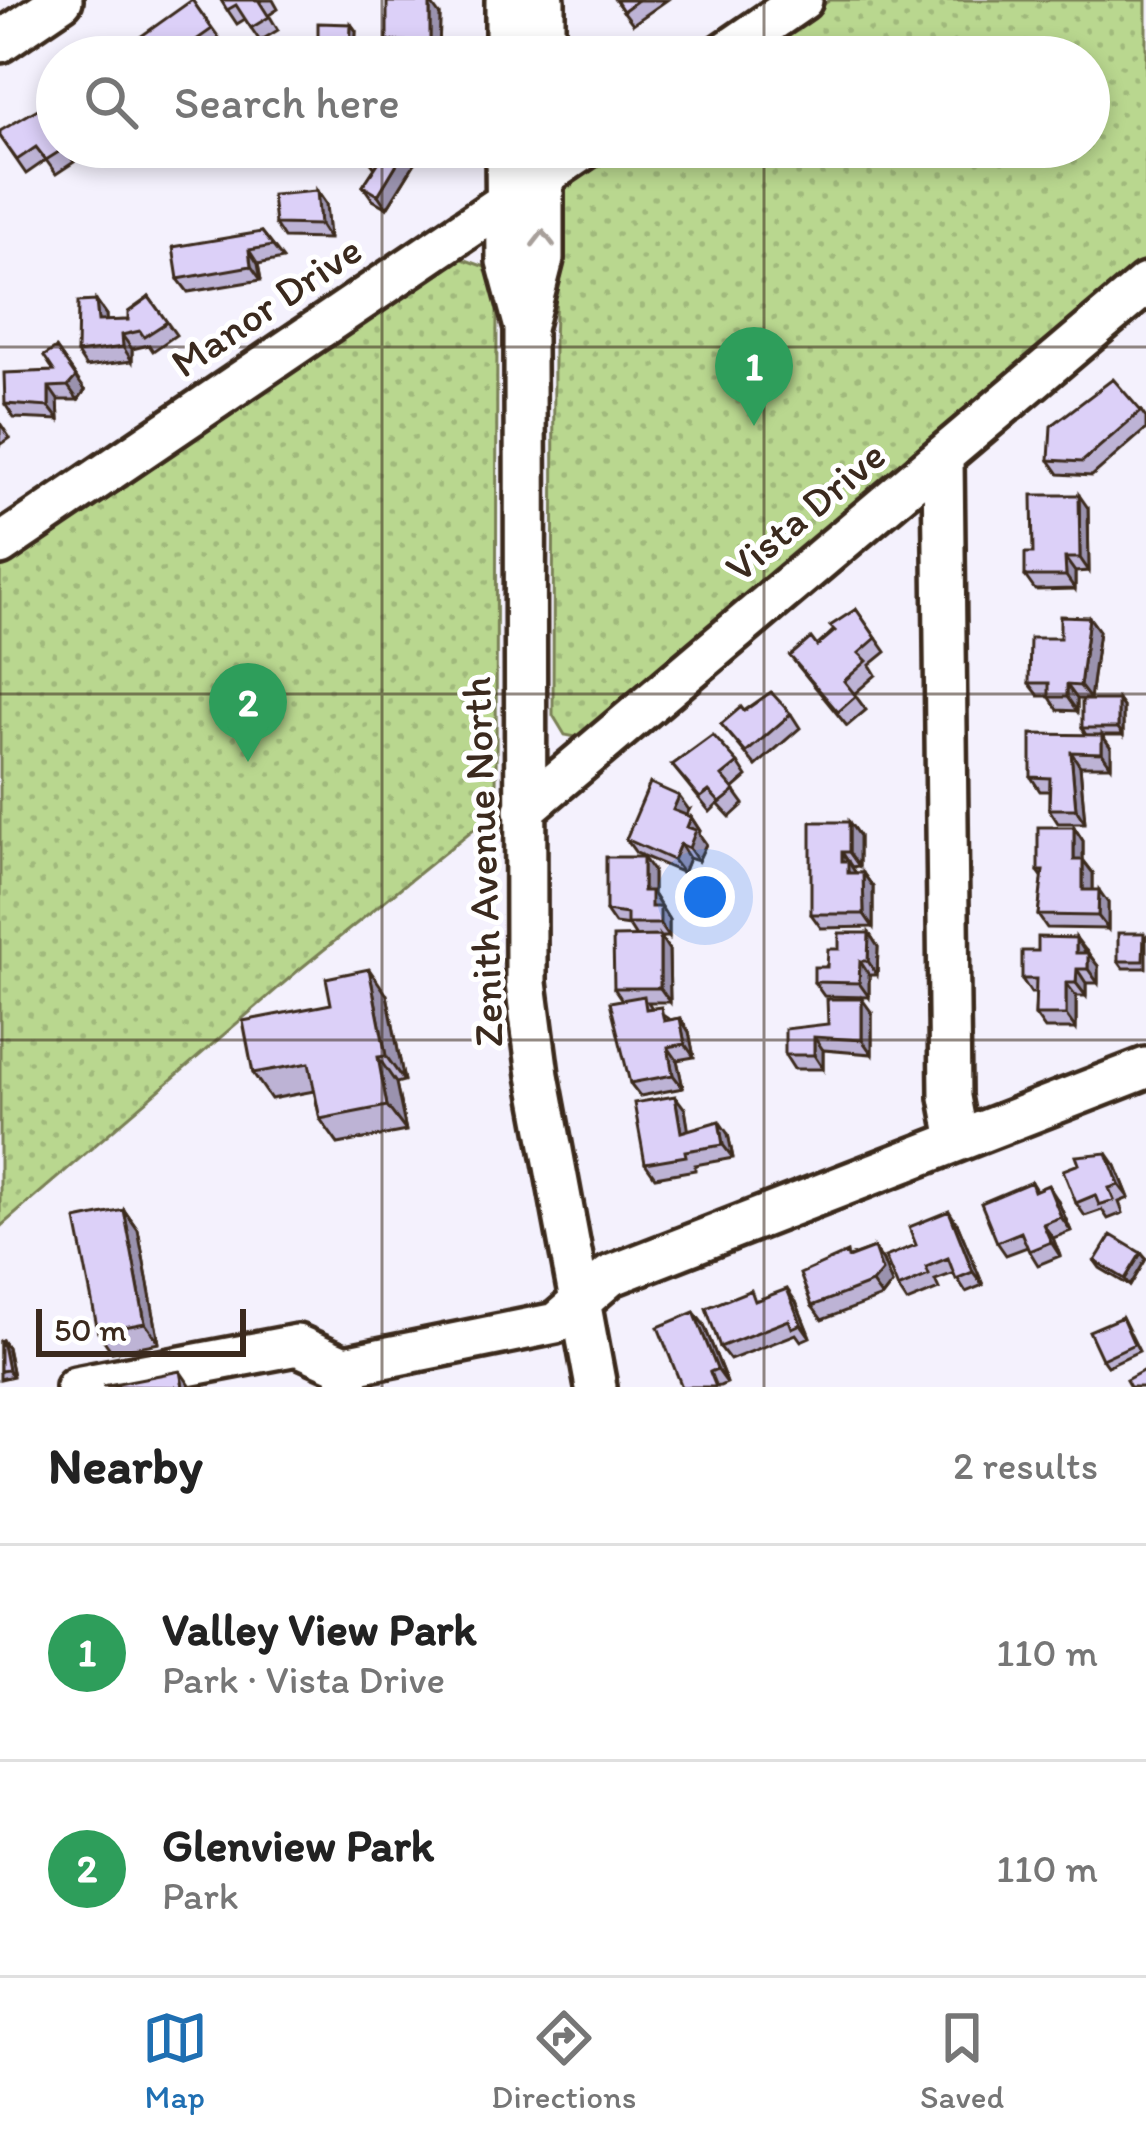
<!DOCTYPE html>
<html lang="en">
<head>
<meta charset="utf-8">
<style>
  :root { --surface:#fff; --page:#f6f6f6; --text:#222; --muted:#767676; --line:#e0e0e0; --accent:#1f6fb2 }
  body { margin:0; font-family:Itim,sans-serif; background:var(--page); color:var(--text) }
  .scale { position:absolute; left:36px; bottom:30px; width:210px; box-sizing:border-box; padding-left:12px; border:6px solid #3b2a1e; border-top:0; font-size:33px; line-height:42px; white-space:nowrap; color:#3b2a1e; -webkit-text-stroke:9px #fff; paint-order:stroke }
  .you { position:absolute; left:705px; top:897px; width:42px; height:42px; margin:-30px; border:9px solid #fff; border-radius:50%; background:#1a73e8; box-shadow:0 0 0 18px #1a73e833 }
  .badge { display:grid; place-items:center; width:78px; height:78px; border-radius:50%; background:var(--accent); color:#fff; font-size:39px; font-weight:700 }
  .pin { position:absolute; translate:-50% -99px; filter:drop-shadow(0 3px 6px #0008) }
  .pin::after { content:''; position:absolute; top:63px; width:42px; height:36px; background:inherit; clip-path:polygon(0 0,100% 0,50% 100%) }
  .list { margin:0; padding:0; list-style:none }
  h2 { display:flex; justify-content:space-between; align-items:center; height:156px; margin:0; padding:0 48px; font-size:51px }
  h2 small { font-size:39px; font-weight:400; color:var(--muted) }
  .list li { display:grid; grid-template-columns:78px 1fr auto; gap:36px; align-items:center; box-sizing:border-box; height:216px; padding:0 48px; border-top:3px solid var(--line) }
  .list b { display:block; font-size:45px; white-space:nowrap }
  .list p { margin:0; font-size:39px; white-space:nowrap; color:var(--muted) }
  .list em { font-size:39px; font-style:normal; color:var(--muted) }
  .icon { flex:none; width:66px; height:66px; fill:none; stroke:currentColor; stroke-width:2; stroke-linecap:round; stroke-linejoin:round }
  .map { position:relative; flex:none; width:1146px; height:1387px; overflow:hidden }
  .search { position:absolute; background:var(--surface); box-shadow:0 6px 18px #0003; left:36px; right:36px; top:36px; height:132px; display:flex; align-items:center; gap:30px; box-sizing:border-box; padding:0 42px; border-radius:66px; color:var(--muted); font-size:45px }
  .sheet { height:588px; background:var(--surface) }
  nav { display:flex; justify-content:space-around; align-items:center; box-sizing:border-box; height:168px; border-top:3px solid var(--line); background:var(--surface); font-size:33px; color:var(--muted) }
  nav a { display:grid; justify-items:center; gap:6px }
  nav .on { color:var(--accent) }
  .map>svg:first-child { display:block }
  .grass { fill:url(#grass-dots); stroke:#7a8056; stroke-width:3 }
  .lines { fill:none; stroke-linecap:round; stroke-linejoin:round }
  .minor-casing { stroke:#3b2a1e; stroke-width:48 }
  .minor { stroke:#fff; stroke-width:39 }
  .wall { fill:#bdb3d5; stroke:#3b2a1e; stroke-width:3 }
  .shaded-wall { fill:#9a92ae; stroke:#3b2a1e; stroke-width:3 }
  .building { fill:#dcd0f8; stroke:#3b2a1e; stroke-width:3 }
  .oneway { stroke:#a79f9a }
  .grid { fill:none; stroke:#3b2a1e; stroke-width:3; stroke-opacity:0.55 }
  .labels { text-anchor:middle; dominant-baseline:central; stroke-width:10; stroke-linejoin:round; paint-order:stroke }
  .street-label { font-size:42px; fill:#3b2a1e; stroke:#fff }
</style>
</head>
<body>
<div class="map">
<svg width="1146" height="1387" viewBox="0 0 1146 1387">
  <defs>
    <pattern id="grass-dots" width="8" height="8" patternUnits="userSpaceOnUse" patternTransform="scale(3)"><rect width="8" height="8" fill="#b9d78f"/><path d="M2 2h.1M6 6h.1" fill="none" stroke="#a0b97b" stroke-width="1.8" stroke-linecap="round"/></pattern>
  </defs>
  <rect width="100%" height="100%" fill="#f4f1fd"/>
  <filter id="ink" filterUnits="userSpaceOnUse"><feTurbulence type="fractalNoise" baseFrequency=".00833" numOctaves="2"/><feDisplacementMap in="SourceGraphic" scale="24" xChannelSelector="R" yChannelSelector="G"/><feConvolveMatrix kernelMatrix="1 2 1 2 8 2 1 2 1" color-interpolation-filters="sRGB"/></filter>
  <g filter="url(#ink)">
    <path class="grass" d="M830,0H1146V263L597,729L581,738L565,735L553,715L554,341L560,194L566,181L615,147H1089V57H747Z
      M460,258L488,268L497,294L496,811L300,969L0,1227V563Z"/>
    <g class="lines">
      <g class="minor-casing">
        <path id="minor" d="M506,0V57
          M0,42L62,0
          M544,57V0
          M719,57L802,0
          M506,147L507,261L524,324
          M543,147V259L525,329L526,983L538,1075L596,1387
          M943,458L950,1097L958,1140
          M0,545L587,147
          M524,810L1146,284
          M76,1387L297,1345L344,1366
          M348,1387L344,1366L556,1323L610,1276L1146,1068"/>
      </g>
      <use href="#minor" class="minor"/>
    </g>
    <path class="wall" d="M192,0L222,42L201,57H155Z
      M221,0H273L278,9L269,15L278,30L260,41L245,19L237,24Z
      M615,0H667L633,24Z
      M440,16L439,55H397L387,41Z
      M351,24L356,31L355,57H322L318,51Z
      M0,136L64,147L74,162L56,174L46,160L26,174Z
      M423,150L387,208L373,200L363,186L375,168L367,157Z
      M317,191L326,204L329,239L284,238L275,224Z
      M262,232L283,259L258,264L261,280L188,292L178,279Z
      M149,297L176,335L153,351L149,345L132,349V361L86,367L77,353L96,301L106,315V321L128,320Z
      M54,371L85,390L78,400H58L59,420L14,418L5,404Z
      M1141,411L1146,418V429L1092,476L1059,474L1049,460Z
      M0,423L10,438L0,445Z
      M1088,508L1089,571L1075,572V589L1035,590L1025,576L1033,553Z
      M856,609L886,652L870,665L876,675L854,694L866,710L847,726L790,656L817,646Z
      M1089,617L1099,631L1090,699H1077V711L1058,710L1049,696H1039L1029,683L1060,638Z
      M1118,700L1123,707V735H1102L1111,748V766H1080L1085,823H1058L1049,809V791H1040L1031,777L1086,735L1082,728Z
      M744,711L791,714L800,728L756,766L721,724Z
      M738,763L747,777L733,789L744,804L730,817L718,804L710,812L672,765Z
      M689,810L686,815L691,817L700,831L699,834L706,844L698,861L689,858L683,873L636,853L626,839Z
      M849,822L859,836V866L851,867L856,873H863L873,887V927L821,928L811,914Z
      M1074,827L1083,841V860L1093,873V890L1108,903V929L1047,928L1038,915L1043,878L1038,871Z
      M653,871V894L669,920V937H660L669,950L670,1002H648L652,1008L670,1020L680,1018L689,1032L694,1057L677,1060L683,1088L640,1096L630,1083L622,1000L614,988L636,937L629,926L615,924L606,911Z
      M869,933L878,947L877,975H869V997L824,996L814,982L839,949Z
      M1146,936V968H1123L1118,961Z
      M1076,938L1098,966V983H1086V996H1076V1029H1045L1035,1015L1036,993H1031L1022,979Z
      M387,995L404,1081L396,1083L406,1131L338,1144L320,1119L314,1091L271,1099L253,1073Z
      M872,1013V1054L823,1050V1069H794L785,1055L828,1024Z
      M685,1109L688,1130L728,1134L733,1158L695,1165V1170L655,1177L645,1163Z
      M1116,1166L1129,1198L1119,1202L1123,1213L1108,1219L1102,1210L1085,1216L1076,1203Z
      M1031,1182L1036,1190L1057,1199L1071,1231L1053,1238L1060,1256L1038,1265L1027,1247L1006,1255L997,1242Z
      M124,1210L138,1230L159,1343L112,1352L98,1332Z
      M958,1225L983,1285L966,1292L954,1273L935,1280L939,1289L907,1302L898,1288Z
      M874,1248L883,1261L892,1284L882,1297L822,1320L812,1306L849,1257Z
      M1141,1253L1146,1259L1130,1286L1100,1268L1095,1261Z
      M757,1300L796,1302L810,1337L801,1341L796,1334L730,1360L720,1347Z
      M1122,1317L1139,1351L1107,1366L1102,1359Z
      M704,1325L727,1383L720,1386L682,1387Z
      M2,1340L7,1347L13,1376L0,1379V1341Z"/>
    <path class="shaded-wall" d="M430,2L440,16L439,55L430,42Z
      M351,24L356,31L355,57L350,52Z
      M407,147H421L423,150L387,208L378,195Z
      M317,191L326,204L329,239L320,225Z
      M249,250L258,264L261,280L251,266Z
      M96,301L106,315L107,335L98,321Z
      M122,335L132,349V361L123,347Z
      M56,348L85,390L78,400L68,386Z
      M49,387L58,400L59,420L49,407Z
      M1079,495L1088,508L1089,571L1080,558Z
      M1065,558L1075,572V589L1066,576Z
      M1089,617L1099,631L1090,699L1080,686Z
      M1067,685L1077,699V711L1067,697Z
      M1118,700L1123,707V735L1118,728Z
      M1102,735L1111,748V766L1102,753Z
      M1071,752L1080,766L1085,823L1076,809Z
      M679,796L689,810L683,823L673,810Z
      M691,817L700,831L699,834L706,844L698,861L689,848L687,827Z
      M849,822L859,836V866L849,852Z
      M1074,827L1083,841V873L1074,860Z
      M680,844L689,858L683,873L673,860Z
      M842,852L857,875V887L842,861Z
      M643,857L653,871V894L669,920V937L660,924L643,891Z
      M1083,860L1093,873V903L1083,890Z
      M863,873L873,887V927L864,914Z
      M1099,890L1108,903V929L1098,916Z
      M869,933L878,947L877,975L868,961Z
      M660,936L669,950L670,1002L660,988Z
      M1076,938L1085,952V966L1076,953Z
      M1088,953L1098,966V983L1088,969Z
      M860,961L869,975V997L859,983Z
      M369,969L387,995L404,1081L386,1056Z
      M1077,969L1086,983V996L1076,983Z
      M1066,983L1076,996V1029L1066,1015Z
      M862,999L872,1013V1054L862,1040Z
      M680,1018L689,1032L694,1057L685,1044Z
      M814,1037L823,1050V1069L814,1055Z
      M668,1047L677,1060L683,1088L673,1075Z
      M378,1057L396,1083L406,1131L387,1106Z
      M675,1096L685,1109L691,1145L681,1132Z
      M719,1121L728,1134L733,1158L723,1145Z
      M1107,1153L1116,1166L1129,1198L1119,1185Z
      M1048,1185L1057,1199L1071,1231L1061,1217Z
      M124,1210L138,1230L159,1343L145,1323Z
      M949,1211L958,1225L983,1285L973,1272Z
      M1043,1224L1053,1238L1060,1256L1051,1242Z
      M874,1248L883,1261L892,1284L882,1297L872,1283Z
      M1141,1253L1146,1259L1130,1286L1125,1279Z
      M787,1289L796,1302L810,1337L801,1324Z
      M694,1312L704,1325L727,1383L717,1369Z
      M2,1340L7,1347L13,1376L8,1370Z
      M180,1371L191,1387H183Z"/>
    <path class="building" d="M192,0L212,29L172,57H155L140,37Z
      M221,0H262L259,1L269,17L251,28L236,5L227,10Z
      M616,0H638L623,11Z
      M387,2H430V42L387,41Z
      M318,23L351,24L350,52L318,51Z
      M38,109L57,137V147L65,148L46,160L36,147L17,160L0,136V131Z
      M373,147H407L378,195L363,186L378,163L367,157Z
      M317,191L320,225L275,224L272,195Z
      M262,232L273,246L249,250L251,266L178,279L173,247Z
      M149,297L167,322L144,337L140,331L122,335L123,347L77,353L78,302L96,301L98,321L128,320V312Z
      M56,348L76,377L68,386L49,387V407L5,404L4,373L54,371L44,356Z
      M1113,379L1141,411L1082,462L1049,460L1051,426Z
      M1032,495H1079L1080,558H1065L1066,576H1025V553H1033Z
      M856,609L876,638L859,653L867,661L844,681L856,696L838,712L790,656L811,638L817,646L835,631L830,626Z
      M1060,616L1089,617L1080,686L1067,685V697H1049V683H1029L1030,638H1060Z
      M771,692L791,714L746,753L721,724L741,707L744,711Z
      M1082,700H1118V728H1082Z
      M1031,734L1102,735V753L1071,752L1076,809H1049L1050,778L1031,777Z
      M713,735L738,763L722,776L735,791L720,803L709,791L700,798L672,765Z
      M650,783L679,796L673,810L691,817L687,827L696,830L689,848L680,844L673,860L626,839Z
      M811,822H849V852H842V861H848V873H863L864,914H811Z
      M1038,827H1074V860H1083V890H1099L1098,916L1038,915L1043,871H1038Z
      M606,857H643V891H651V907H660V924H627V914L606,911Z
      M839,933H869L868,961H860L859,983L814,982V967H827L828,949H839Z
      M1118,933H1144L1143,961H1118Z
      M660,936V988H614L613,937Z
      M1038,937L1076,938V953H1088V969H1077L1076,983H1066V1015H1035L1036,979H1022V951H1038Z
      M369,969L386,1056L378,1057L387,1106L320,1119L309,1063L253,1073L243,1021L331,1004L326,978Z
      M644,996L646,1009L661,1007L664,1021L680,1018L685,1044L668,1047L673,1075L630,1083L610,1002Z
      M827,999H862V1040L814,1037V1055H785V1029L828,1024Z
      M675,1096L681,1132L719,1121L723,1145L685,1151L686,1156L645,1163L634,1103Z
      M1107,1153L1119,1185L1109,1188L1114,1200L1099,1205L1095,1195L1076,1203L1063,1170L1079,1164L1076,1156Z
      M1031,1182L1034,1191L1048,1185L1061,1217L1043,1224L1051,1242L1029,1251L1021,1232L997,1242L981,1203Z
      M124,1210L145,1323L98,1332L76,1220Z
      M949,1211L973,1272L956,1279L948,1258L926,1267L929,1275L898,1288L885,1257L916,1245L909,1227Z
      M1111,1235L1141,1253L1125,1279L1095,1261Z
      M874,1248L882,1271L872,1283L812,1306L800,1274L847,1253L848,1258Z
      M787,1289L801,1324L792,1328L789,1320L720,1347L706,1308L751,1290L755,1301Z
      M694,1312L717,1369L710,1372L716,1387H682L658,1327Z
      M1122,1317L1134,1344L1102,1359L1089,1331Z
      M2,1340L8,1370L0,1371V1341Z
      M1146,1369V1387H1130L1126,1380Z
      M180,1371L183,1387L103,1386Z"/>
    <defs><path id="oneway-chevron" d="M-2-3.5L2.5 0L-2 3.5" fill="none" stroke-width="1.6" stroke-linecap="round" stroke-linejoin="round" transform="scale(3)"/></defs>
    <use class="oneway" href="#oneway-chevron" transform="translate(543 239) rotate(-90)"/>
  </g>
  <path class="grid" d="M382,0V57M764,0V57M382,147V1387M764,147V1387M0,347H1146M0,694H1146M0,1040H1146"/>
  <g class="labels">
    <g class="street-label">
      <text transform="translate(266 306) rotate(-34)">Manor Drive</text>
      <text transform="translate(805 511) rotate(-40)">Vista Drive</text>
      <text transform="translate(482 862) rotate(-92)">Zenith Avenue North</text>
    </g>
  </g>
</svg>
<div class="scale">50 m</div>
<div class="you"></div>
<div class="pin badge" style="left:754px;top:426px;background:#2e9e5b">1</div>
<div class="pin badge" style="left:248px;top:762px;background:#2e9e5b">2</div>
<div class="search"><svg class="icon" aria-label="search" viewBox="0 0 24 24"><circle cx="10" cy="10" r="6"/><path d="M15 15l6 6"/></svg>Search here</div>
</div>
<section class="sheet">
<h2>Nearby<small>2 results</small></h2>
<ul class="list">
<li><span class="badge" style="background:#2e9e5b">1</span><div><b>Valley View Park</b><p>Park · Vista Drive</p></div><em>110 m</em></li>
<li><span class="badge" style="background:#2e9e5b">2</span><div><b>Glenview Park</b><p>Park</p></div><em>110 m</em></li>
</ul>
</section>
<nav>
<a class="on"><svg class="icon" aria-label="map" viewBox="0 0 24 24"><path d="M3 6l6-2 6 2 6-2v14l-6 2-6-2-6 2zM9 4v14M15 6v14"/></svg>Map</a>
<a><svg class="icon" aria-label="directions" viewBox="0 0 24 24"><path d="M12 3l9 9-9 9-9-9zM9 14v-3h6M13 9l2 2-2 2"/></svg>Directions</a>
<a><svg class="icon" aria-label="saved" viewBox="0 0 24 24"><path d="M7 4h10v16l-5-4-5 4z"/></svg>Saved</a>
</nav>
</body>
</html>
